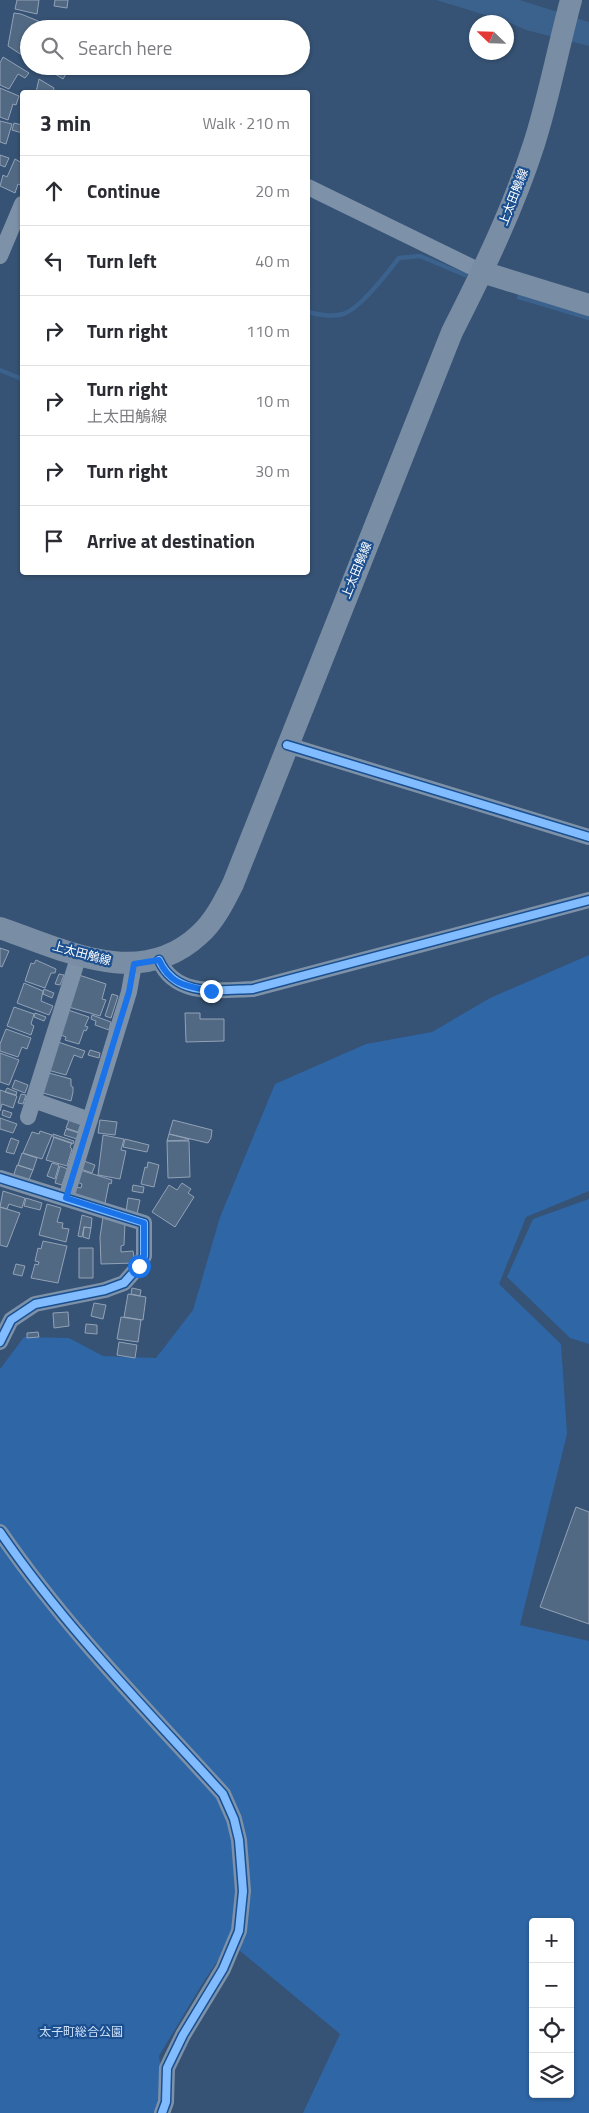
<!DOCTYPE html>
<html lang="en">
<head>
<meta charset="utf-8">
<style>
  :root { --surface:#fff; --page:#f2f2f3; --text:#2b2b33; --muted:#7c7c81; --line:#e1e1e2 }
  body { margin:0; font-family:"Titillium Web","Noto Sans JP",sans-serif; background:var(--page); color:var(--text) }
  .controls { position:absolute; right:15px; bottom:15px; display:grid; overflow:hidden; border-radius:5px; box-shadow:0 1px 4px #0004 }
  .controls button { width:45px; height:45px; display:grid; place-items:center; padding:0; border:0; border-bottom:1px solid var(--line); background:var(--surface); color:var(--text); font:25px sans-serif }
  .compass { position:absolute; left:469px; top:15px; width:45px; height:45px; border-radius:50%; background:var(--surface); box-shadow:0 1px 4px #0004; rotate:293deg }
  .stop { position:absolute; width:15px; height:15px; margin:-11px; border:4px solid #1a73e8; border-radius:50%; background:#fff }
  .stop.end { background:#1a73e8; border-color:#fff; box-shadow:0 1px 5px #0008 }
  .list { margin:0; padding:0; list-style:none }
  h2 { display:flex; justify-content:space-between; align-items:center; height:65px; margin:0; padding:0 20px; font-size:21px }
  h2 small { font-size:16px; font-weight:400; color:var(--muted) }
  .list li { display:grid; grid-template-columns:32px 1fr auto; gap:15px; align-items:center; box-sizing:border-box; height:70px; padding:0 20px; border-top:1px solid var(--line) }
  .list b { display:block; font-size:19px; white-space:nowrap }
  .list p { margin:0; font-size:16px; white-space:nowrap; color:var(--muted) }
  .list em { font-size:16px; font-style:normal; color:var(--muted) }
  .icon { flex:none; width:28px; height:28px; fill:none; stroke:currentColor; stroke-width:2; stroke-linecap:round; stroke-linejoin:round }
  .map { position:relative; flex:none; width:589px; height:2113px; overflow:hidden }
  .search { position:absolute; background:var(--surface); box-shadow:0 1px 4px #0004; left:20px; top:20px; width:290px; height:55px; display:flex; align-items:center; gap:12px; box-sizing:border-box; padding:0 18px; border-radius:28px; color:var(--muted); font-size:19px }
  .panel { position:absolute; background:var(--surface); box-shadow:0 1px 4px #0004; left:20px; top:90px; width:290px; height:485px; border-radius:5px }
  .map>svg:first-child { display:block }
  .green { fill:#2f66a5; fill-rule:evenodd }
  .water { fill:#3b618d }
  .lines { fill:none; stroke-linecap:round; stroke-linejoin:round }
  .stream { stroke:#3b618d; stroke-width:4.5 }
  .building { fill:#526984; stroke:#92a2b6 }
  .street { stroke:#7d92a8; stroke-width:16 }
  .secondary { stroke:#798da4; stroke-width:22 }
  .cycleway-casing { stroke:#1b4f8f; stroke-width:11 }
  .cycleway { stroke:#80bcff; stroke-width:8 }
  .route { stroke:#1a73e8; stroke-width:6 }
  .labels { text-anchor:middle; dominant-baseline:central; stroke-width:4.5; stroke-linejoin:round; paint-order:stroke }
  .street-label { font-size:12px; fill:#fff; stroke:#1b4f8f }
  .park-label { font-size:12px; fill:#cfe3fa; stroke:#1b4f8f }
</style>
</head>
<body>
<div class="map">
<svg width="589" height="2113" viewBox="0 0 589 2113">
  <rect width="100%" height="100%" fill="#365274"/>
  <path class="green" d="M589,955V1191L526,1217L499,1284L561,1344L567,1434L520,1625L589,1641V2113H303L340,2034L233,1945L220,1957L204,1981L159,2056L166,2102L160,2113H0V1369L24,1337L69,1338L103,1356L156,1358L193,1310L220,1217L275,1084L366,1044L432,1032L490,998ZM533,1922H570V2094H533Z
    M589,1199V1344L570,1338L507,1277L533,1219Z"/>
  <path class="water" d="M436,0H520L589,22V46L526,30L508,22Z"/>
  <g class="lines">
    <path class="stream" d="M519,297L589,318
      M308,312C317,315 334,317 343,314C361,308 387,273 399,258L420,256L465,275
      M0,370L22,379"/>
  </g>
  <path class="building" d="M17,0H39L37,14L15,9Z
    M55,0H68L67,8L54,6Z
    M14,13L21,14L43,23L41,28L38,27L37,29H29V49L25,57L8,46Z
    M44,23L55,28V29L41,28Z
    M3,57L29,73L25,78L18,74L9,89L0,85V63Z
    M42,66H71L63,79Z
    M39,79L54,88L53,92H36Z
    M0,88L19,96L16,105L13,104L8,120L0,117Z
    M0,121L12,124L6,144L0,142Z
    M14,123L22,125V133L12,130Z
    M0,155L9,158L5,167L0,165Z
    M15,159L22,163V186L18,184L15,193L0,186L3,175L7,177Z
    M0,948L9,951L2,967L0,966Z
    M36,960L56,969L55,973H51L45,988L25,981L31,963L34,964Z
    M59,974L64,975L60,985L55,984Z
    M79,975L106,984L102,999L106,1000L100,1016L65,1006Z
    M24,983L43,991L41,1001L53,1006L49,1015L17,1003Z
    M44,989L54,993L52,998L43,994Z
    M112,994L118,996L111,1018L105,1016Z
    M14,1007L34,1014L31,1024L34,1026L31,1035L7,1026Z
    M68,1010L89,1017L85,1026L88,1027L86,1031L84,1030L79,1044L65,1040L66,1037L56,1033Z
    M35,1013L46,1017L44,1021L34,1017Z
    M185,1013H200V1019H224V1041L186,1042Z
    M92,1015L111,1022L109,1030L95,1025L96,1021L91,1019Z
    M6,1029L31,1038L27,1049L22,1047L18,1057L0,1051V1044Z
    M58,1042L85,1051L82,1058L74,1055L66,1075L44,1069Z
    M90,1050L100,1053L99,1058L88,1055Z
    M0,1053L19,1060L9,1085L0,1082Z
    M49,1073L71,1079V1086L73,1087V1092L71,1101L43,1093Z
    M15,1080L28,1085L25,1093L12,1088Z
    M7,1088L17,1092L16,1095L5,1092Z
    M0,1090L17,1096L13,1108L2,1104L0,1111Z
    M21,1094L26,1095L23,1104L18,1103Z
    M3,1110L12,1113L10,1118L2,1115Z
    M0,1118L17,1124L13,1133L0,1129Z
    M69,1120L81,1124L78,1132L66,1128Z
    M100,1120L117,1122L115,1135L98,1133Z
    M173,1120L212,1130L211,1138L208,1143L169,1134Z
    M66,1129L79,1133L77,1139L64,1135Z
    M40,1131L52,1135L42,1159L23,1153L32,1132L39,1134Z
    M53,1134L74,1141L73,1144L53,1137Z
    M169,1134L189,1139V1140L167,1141Z
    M103,1135L124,1139L121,1150L126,1151L120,1179L98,1175Z
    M54,1137L72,1143L70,1147L72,1149L67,1166L46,1160Z
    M11,1138L19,1141L14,1154L6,1152Z
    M125,1139L149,1145L147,1152L123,1147Z
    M167,1141H189L190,1177L168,1178Z
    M22,1153L37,1158L33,1170L18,1165Z
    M84,1161L95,1165L92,1173L81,1169Z
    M148,1162L159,1165L154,1187L141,1184L145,1167L147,1168Z
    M52,1163L59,1165L55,1179L47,1176Z
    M17,1165L33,1170L28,1182L13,1177Z
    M60,1166L68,1169L62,1185L55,1183Z
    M80,1170L112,1180L111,1184L109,1183L105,1203L72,1198L76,1187L81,1188L82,1184L77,1182Z
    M182,1183L191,1189L188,1193L194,1197L175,1227L152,1212L169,1185L177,1190Z
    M133,1185L144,1187L143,1193L132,1191Z
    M3,1191L25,1198L22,1208L9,1204L7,1209L0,1207Z
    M26,1198L42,1203L40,1210L24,1206Z
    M128,1198L140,1200L137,1214L126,1212Z
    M47,1204L61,1208L57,1222L63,1223L62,1228L69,1229L66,1242L39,1235Z
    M0,1207L20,1213L7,1247L0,1245Z
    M82,1215L92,1218L91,1228L84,1227L82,1237L78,1236Z
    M103,1217L125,1223L124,1245L121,1246V1252L133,1251L135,1263L101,1264L100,1237Z
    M84,1227L91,1228L89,1239L83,1237Z
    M43,1241L67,1246L58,1283L31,1278L35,1264L38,1265L39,1262L35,1261L38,1248L41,1249Z
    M79,1248H93V1278H79Z
    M16,1264L25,1266L22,1276L13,1274Z
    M132,1288L141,1290L140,1296L131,1294Z
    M128,1294L146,1297L143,1320L124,1317Z
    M94,1303L106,1305L103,1319L91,1316Z
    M68,1312L69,1326L54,1328L53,1313Z
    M121,1317L141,1320L138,1342L117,1339Z
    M86,1324L97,1325V1334L85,1333Z
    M38,1332L39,1337L27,1338V1333Z
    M119,1342L137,1345L135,1358L117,1355Z
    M576,1507L589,1512V1624L540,1607Z"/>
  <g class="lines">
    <path class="street" d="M308,187L482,272
      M0,256L22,204
      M287,745L589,837
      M159,960C176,998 219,990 253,989L589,900
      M33,1100L90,1120
      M28,1117L79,955
      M0,1178L144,1223V1256L139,1266L124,1283L105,1290L35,1304L11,1320L0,1342
      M66,1198L129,992L134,964
      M0,1532C65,1627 146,1709 223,1794L234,1819L239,1840L243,1891L239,1931L223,1969L183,2035L167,2068L166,2102L162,2113"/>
    <path class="secondary" d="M482,272L589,305
      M0,928C64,950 140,990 199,935C214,922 224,902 233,884L452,332C483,271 513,209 534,144C549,97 558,48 571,0"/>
    <g class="cycleway-casing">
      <path id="cycleway" d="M287,745L589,837
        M159,960C176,998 219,990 253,989L589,900
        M0,1178L144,1223V1256L139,1266L124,1283L105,1290L35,1304L11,1320L0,1342
        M0,1532C65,1627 146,1709 223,1794L234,1819L239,1840L243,1891L239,1931L223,1969L183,2035L167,2068L166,2102L162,2113"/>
    </g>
    <use href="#cycleway" class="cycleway"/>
  </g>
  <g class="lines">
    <path class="route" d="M139,1266L144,1256V1223L66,1198L129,992L134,964L159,960C170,985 187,986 211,991"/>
  </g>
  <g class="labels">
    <g class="street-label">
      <text transform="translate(513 197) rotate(-69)">上太田鵤線</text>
      <text transform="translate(356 570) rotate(-68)">上太田鵤線</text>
      <text transform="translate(82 953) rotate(15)">上太田鵤線</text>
    </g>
    <g class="park-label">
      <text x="81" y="2031">太子町総合公園</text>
    </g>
  </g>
</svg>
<div class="controls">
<button>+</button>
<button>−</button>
<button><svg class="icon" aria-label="locate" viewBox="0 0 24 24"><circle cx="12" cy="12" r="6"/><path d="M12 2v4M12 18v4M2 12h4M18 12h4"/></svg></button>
<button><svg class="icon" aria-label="layers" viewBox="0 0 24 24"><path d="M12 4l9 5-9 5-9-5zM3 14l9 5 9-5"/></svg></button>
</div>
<svg class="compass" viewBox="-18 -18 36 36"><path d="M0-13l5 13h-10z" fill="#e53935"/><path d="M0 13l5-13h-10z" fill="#7c7c81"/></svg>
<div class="stop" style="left:139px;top:1266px"></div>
<div class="stop end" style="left:211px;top:991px"></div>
<div class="search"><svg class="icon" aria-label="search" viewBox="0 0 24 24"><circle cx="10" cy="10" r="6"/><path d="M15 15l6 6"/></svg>Search here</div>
<section class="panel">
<h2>3 min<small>Walk · 210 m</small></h2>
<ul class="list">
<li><svg class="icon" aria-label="ahead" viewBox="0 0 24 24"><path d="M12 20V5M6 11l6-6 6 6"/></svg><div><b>Continue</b></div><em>20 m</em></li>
<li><svg class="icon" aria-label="left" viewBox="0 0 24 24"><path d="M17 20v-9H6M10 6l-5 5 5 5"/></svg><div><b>Turn left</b></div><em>40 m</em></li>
<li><svg class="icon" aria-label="right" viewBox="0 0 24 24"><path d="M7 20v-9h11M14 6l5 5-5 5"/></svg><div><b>Turn right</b></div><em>110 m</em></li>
<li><svg class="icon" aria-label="right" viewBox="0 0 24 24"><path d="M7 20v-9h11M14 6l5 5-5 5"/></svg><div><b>Turn right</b><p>上太田鵤線</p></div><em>10 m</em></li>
<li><svg class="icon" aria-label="right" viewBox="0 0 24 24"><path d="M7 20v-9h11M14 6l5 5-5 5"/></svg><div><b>Turn right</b></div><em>30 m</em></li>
<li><svg class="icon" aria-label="arrive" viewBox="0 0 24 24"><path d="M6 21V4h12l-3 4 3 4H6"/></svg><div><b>Arrive at destination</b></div></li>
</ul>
</section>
</div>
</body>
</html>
